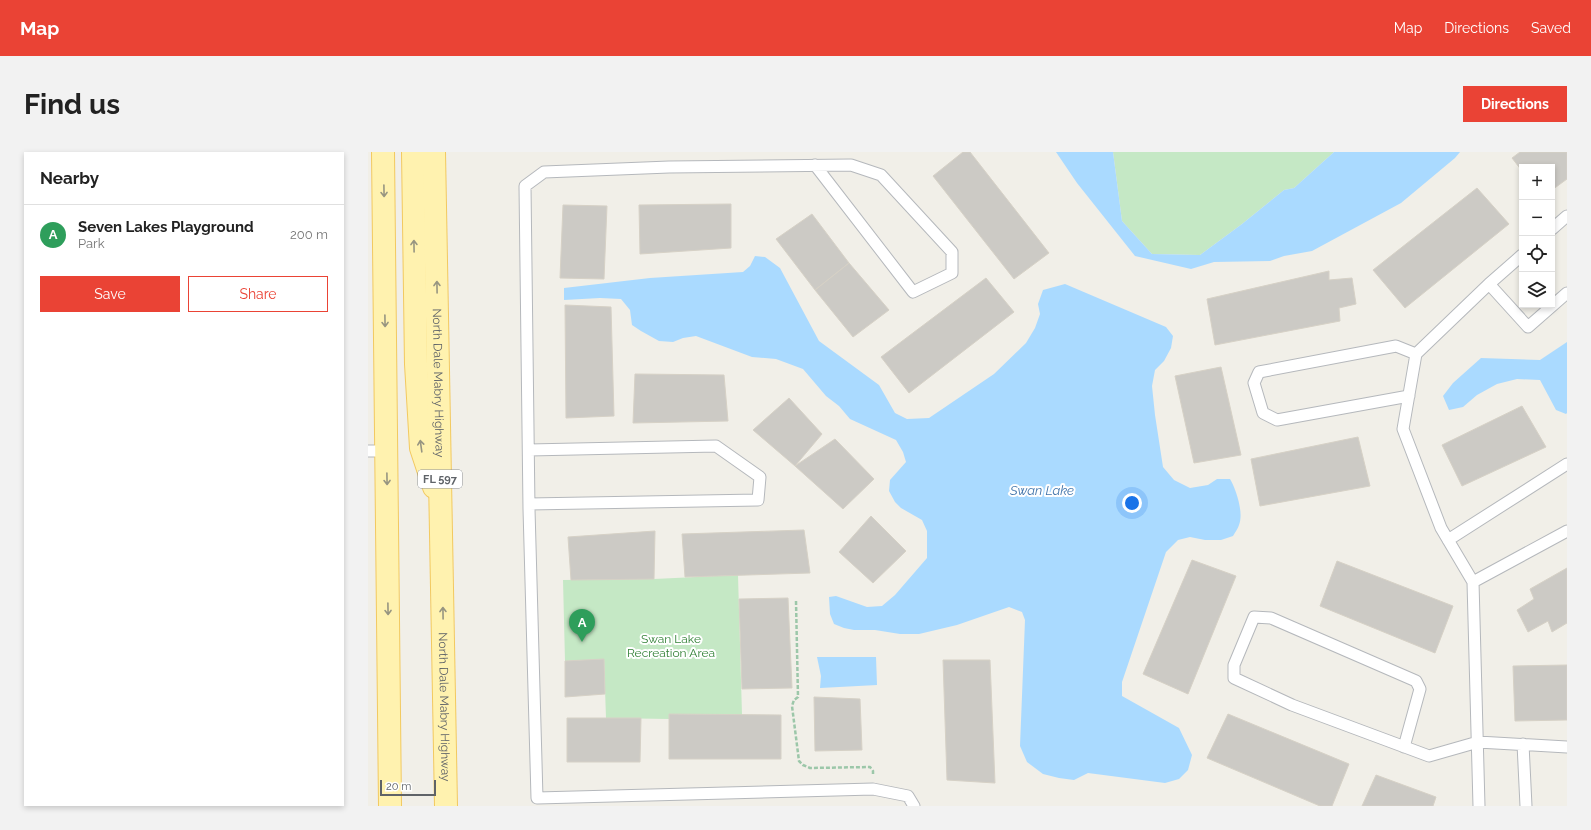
<!DOCTYPE html>
<html lang="en">
<head>
<meta charset="utf-8">
<style>
  :root { --surface:#fff; --page:#f2f2f2; --text:#222; --muted:#767676; --line:#e0e0e0; --accent:#ea4335 }
  body { margin:0; font-family:Raleway,sans-serif; background:var(--page); color:var(--text) }
  .controls { position:absolute; right:12px; top:12px; display:grid; overflow:hidden; border-radius:0px; box-shadow:0 2px 6px #0003 }
  .controls button { width:36px; height:36px; display:grid; place-items:center; padding:0; border:0; border-bottom:1px solid var(--line); background:var(--surface); color:var(--text); font:20px sans-serif }
  .scale { position:absolute; left:12px; bottom:10px; width:56px; box-sizing:border-box; padding-left:4px; border:2px solid #5f6368; border-top:0; font-size:11px; line-height:14px; white-space:nowrap; color:#5f6368; -webkit-text-stroke:3px #fff; paint-order:stroke }
  .you { position:absolute; left:764px; top:351px; width:14px; height:14px; margin:-10px; border:3px solid #fff; border-radius:50%; background:#1a73e8; box-shadow:0 0 0 6px #1a73e833 }
  .badge { display:grid; place-items:center; width:26px; height:26px; border-radius:50%; background:var(--accent); color:#fff; font-size:13px; font-weight:700 }
  .pin { position:absolute; translate:-50% -33px; filter:drop-shadow(0 1px 2px #0008) }
  .pin::after { content:''; position:absolute; top:21px; width:14px; height:12px; background:inherit; clip-path:polygon(0 0,100% 0,50% 100%) }
  .list { margin:0; padding:0; list-style:none }
  h2 { display:flex; justify-content:space-between; align-items:center; height:52px; margin:0; padding:0 16px; font-size:17px }
  h2 small { font-size:13px; font-weight:400; color:var(--muted) }
  .list li { display:grid; grid-template-columns:26px 1fr auto; gap:12px; align-items:center; box-sizing:border-box; height:60px; padding:0 16px; border-top:1px solid var(--line) }
  .list b { display:block; font-size:15px; white-space:nowrap }
  .list p { margin:0; font-size:13px; white-space:nowrap; color:var(--muted) }
  .list em { font-size:13px; font-style:normal; color:var(--muted) }
  .actions { display:flex; gap:8px; padding:12px 16px }
  .actions a { flex:1; padding:9px 0; border:1px solid var(--accent); border-radius:0px; text-align:center; font-size:14px; color:var(--accent) }
  .actions .main { background:var(--accent); color:#fff }
  .icon { flex:none; width:22px; height:22px; fill:none; stroke:currentColor; stroke-width:2; stroke-linecap:round; stroke-linejoin:round }
  .map { position:relative; flex:none; width:1199px; height:654px; overflow:hidden; border-radius:0px }
  header { display:flex; align-items:center; gap:24px; box-sizing:border-box; height:56px; padding:0 20px; background:var(--accent); color:#fff }
  header strong { font-size:19px }
  nav { display:flex; gap:22px; margin-inline-start:auto; font-size:14px }
  .intro { display:flex; align-items:center; justify-content:space-between; box-sizing:border-box; height:96px; padding:0 24px }
  h1 { margin:0; font-size:28px }
  .button { padding:10px 18px; border-radius:0px; background:var(--accent); color:#fff; font-size:14px; font-weight:700 }
  main { display:flex; gap:24px; padding:0 24px }
  aside { flex:1; background:var(--surface); border-radius:0px; box-shadow:0 2px 6px #0003 }
  .map>svg:first-child { display:block }
  .green { fill:#c5e8c5 }
  .water { fill:#aadaff }
  .building { fill:#cccac5; stroke:#d6d1c6 }
  .lines { fill:none; stroke-linecap:round; stroke-linejoin:round }
  .lane-casing { stroke:#b5b8bc; stroke-width:13 }
  .primary-casing { stroke:#f2c960; stroke-width:24 }
  .path { stroke:#9cc7a9; stroke-width:2.5; stroke-dasharray:4 2; stroke-linecap:butt }
  .lane { stroke:#fff; stroke-width:11 }
  .primary { stroke:#fff2af; stroke-width:22 }
  .oneway { stroke:#979581 }
  .labels { text-anchor:middle; dominant-baseline:central; stroke-width:4; stroke-linejoin:round; paint-order:stroke }
  .shield { fill:#fff; stroke:#8f9295; stroke-width:1 }
  .shield-label { font-size:11px; font-weight:bold; fill:#5f6368 }
  .street-label { font-size:12px; fill:#5f6368; stroke:#fff }
  .park-label { font-size:12px; fill:#348238; stroke:#fff }
  .water-label { font-size:13px; font-style:italic; fill:#4174aa; stroke:#fff }
</style>
</head>
<body>
<header>
<strong>Map</strong>
<nav><a>Map</a><a>Directions</a><a>Saved</a></nav>
</header>
<div class="intro"><h1>Find us</h1><a class="button">Directions</a></div>
<main>
<aside>
<h2>Nearby<small></small></h2>
<ul class="list">
<li><span class="badge" style="background:#2e9e5b">A</span><div><b>Seven Lakes Playground</b><p>Park</p></div><em>200 m</em></li>
</ul>
<div class="actions"><a class="main">Save</a><a>Share</a></div>
</aside>
<div class="map">
<svg width="1199" height="654" viewBox="0 0 1199 654">
  <rect width="100%" height="100%" fill="#f1efe8"/>
  <path class="green" d="M745,0H966L926,36L916,38L874,72L832,103L784,102L754,69Z
    M370,423L374,563L302,562L301,567L238,566L236,507L197,509L195,428L286,427Z"/>
  <path class="water" d="M688,0H745L754,69L784,102L832,103L874,72L916,38L926,36L966,0H1092L1087,6L1033,51L944,99L916,104L902,109L846,110L823,117L767,104L709,31Z
    M387,104L397,105L412,116L451,189L511,233L527,261L539,267L561,266L626,222L658,191L667,176L672,162L670,152L675,138L697,132L798,175L805,184L803,196L796,209L787,218L784,234L787,263L795,315L806,328L822,336L840,333L849,327H862C868,337 876,361 871,373C870,377 867,380 865,384L853,388H837L822,385L810,388L798,400L754,530V544L811,576L824,603L820,618L811,627L797,631L720,621L706,628L691,626L675,622L659,610L652,594L657,468L654,460L641,455L589,473L551,482H532L507,478H486L476,476L466,472L462,462L461,445L468,444L499,455L514,454L527,443L559,406V379L554,368L533,356L527,350L521,339L522,328L538,310L535,300L528,288L482,267L471,254L458,244L435,217L408,207L384,205L328,184L315,186L305,190L291,189L273,179L264,173L262,158L253,147L232,146L196,148V136L282,126L375,120L382,114Z
    M1199,190V261L1198,262L1188,258L1172,228L1149,227L1129,232L1109,243L1095,255L1081,258L1075,244L1085,231L1113,206L1172,208Z
    M449,505H508L509,533L452,536L453,524Z"/>
  <path class="building" d="M595,0H602L681,101L646,127L565,24Z
    M1152,0H1199V27L1184,38V15H1154V19L1144,6Z
    M1109,36L1141,72L1037,156L1005,118Z
    M363,52V96L272,102L271,53Z
    M195,53L239,54L236,127L192,126Z
    M444,62L481,111L447,138L408,87Z
    M481,111L521,158L485,185L447,138Z
    M961,119V128L984,126L988,152L971,156L972,169L847,193L839,147Z
    M618,126L646,160L541,241L513,205Z
    M197,153L243,155L246,264L198,266Z
    M853,215L873,303L826,311L807,224Z
    M267,222L356,223L360,269L265,271Z
    M421,246L454,282L427,314L385,278Z
    M1154,254L1178,295L1094,334L1074,293Z
    M990,285L1002,334L892,354L883,307Z
    M467,287L506,327L475,357L427,314Z
    M503,364L538,399L505,431L471,400Z
    M436,378L442,421L317,425L314,382Z
    M287,379L286,427L203,428L200,385Z
    M824,408L868,424L820,542L775,522Z
    M969,409L1085,454L1067,501L952,454Z
    M1199,416V471L1184,480L1180,469L1160,480L1149,458L1166,447L1162,437Z
    M420,446L424,536L374,537L371,447Z
    M236,507L237,542L197,545V509Z
    M575,508H622L627,631L579,628Z
    M1199,513V568L1147,569L1145,514Z
    M446,545L492,547L494,598L447,599Z
    M301,562L413,563V607H301Z
    M860,562L981,612L964,654H952L839,606Z
    M199,566H273L272,610H199Z
    M1008,623L1068,645L1065,654H994Z"/>
  <g class="lines">
    <g class="lane-casing">
      <path id="lane" d="M447,13L545,140L584,121V100L513,23L483,13L301,15L176,20L157,34L161,357L169,646L505,637L540,644L546,654
        M1184,77L1199,64
        M1121,132L1160,175L1199,141
        M1041,244L909,268L895,261L886,231L891,220L1028,194L1048,202
        M161,298L348,294L392,325L390,348L161,352
        M0,299H18
        M1080,388L1199,312
        M1105,430L1199,379
        M1155,592L1158,654
        M1036,595L1052,537L1048,529L903,466L886,465L866,513V526L924,553L1061,604L1110,590L1199,595
        M1111,654L1105,430L1073,376L1035,277L1048,202L1121,132L1154,103"/>
    </g>
    <g class="primary-casing">
      <g id="primary">
        <path d="M15,0L22,654"/>
        <path d="M45,0L48,212L53,296L66,335"/>
        <path id="s1" d="M66,0L78,654"/>
      </g>
    </g>
    <path class="path" d="M428,449L430,545L426,548L424,554L431,609L435,613L442,616L502,615L505,619V622"/>
    <use href="#lane" class="lane"/>
    <use href="#primary" class="primary"/>
  </g>
  <defs><path id="oneway-shaft" d="M-6 0H5M1.5-3L5.5 0L1.5 3" fill="none" stroke-width="1.6" stroke-linecap="round" stroke-linejoin="round"/></defs>
  <g class="oneway">
    <use href="#oneway-shaft" transform="translate(16 39) rotate(89)"/>
    <use href="#oneway-shaft" transform="translate(46 94) rotate(-91)"/>
    <use href="#oneway-shaft" transform="translate(69 135) rotate(-91)"/>
    <use href="#oneway-shaft" transform="translate(17 169) rotate(89)"/>
    <use href="#oneway-shaft" transform="translate(53 294) rotate(-98)"/>
    <use href="#oneway-shaft" transform="translate(19 327) rotate(89)"/>
    <use href="#oneway-shaft" transform="translate(20 457) rotate(89)"/>
    <use href="#oneway-shaft" transform="translate(75 461) rotate(-91)"/>
  </g>
  <g class="labels">
    <rect class="shield" x="50" y="318" width="44" height="18" rx="3"/>
    <g class="shield-label">
      <text x="72" y="327">FL 597</text>
    </g>
    <g class="street-label">
      <text stroke="none"><textPath href="#s1" startOffset="231">North Dale Mabry Highway</textPath></text>
      <text stroke="none"><textPath href="#s1" startOffset="555">North Dale Mabry Highway</textPath></text>
    </g>
    <g class="park-label">
      <text x="303" y="487">Swan Lake<tspan x="303" dy="14">Recreation Area</tspan></text>
    </g>
    <g class="water-label">
      <text x="674" y="338">Swan Lake</text>
    </g>
  </g>
</svg>
<div class="controls">
<button>+</button>
<button>−</button>
<button><svg class="icon" aria-label="locate" viewBox="0 0 24 24"><circle cx="12" cy="12" r="6"/><path d="M12 2v4M12 18v4M2 12h4M18 12h4"/></svg></button>
<button><svg class="icon" aria-label="layers" viewBox="0 0 24 24"><path d="M12 4l9 5-9 5-9-5zM3 14l9 5 9-5"/></svg></button>
</div>
<div class="scale">20 m</div>
<div class="you"></div>
<div class="pin badge" style="left:214px;top:490px;background:#2e9e5b">A</div>
</div>
</main>
</body>
</html>
